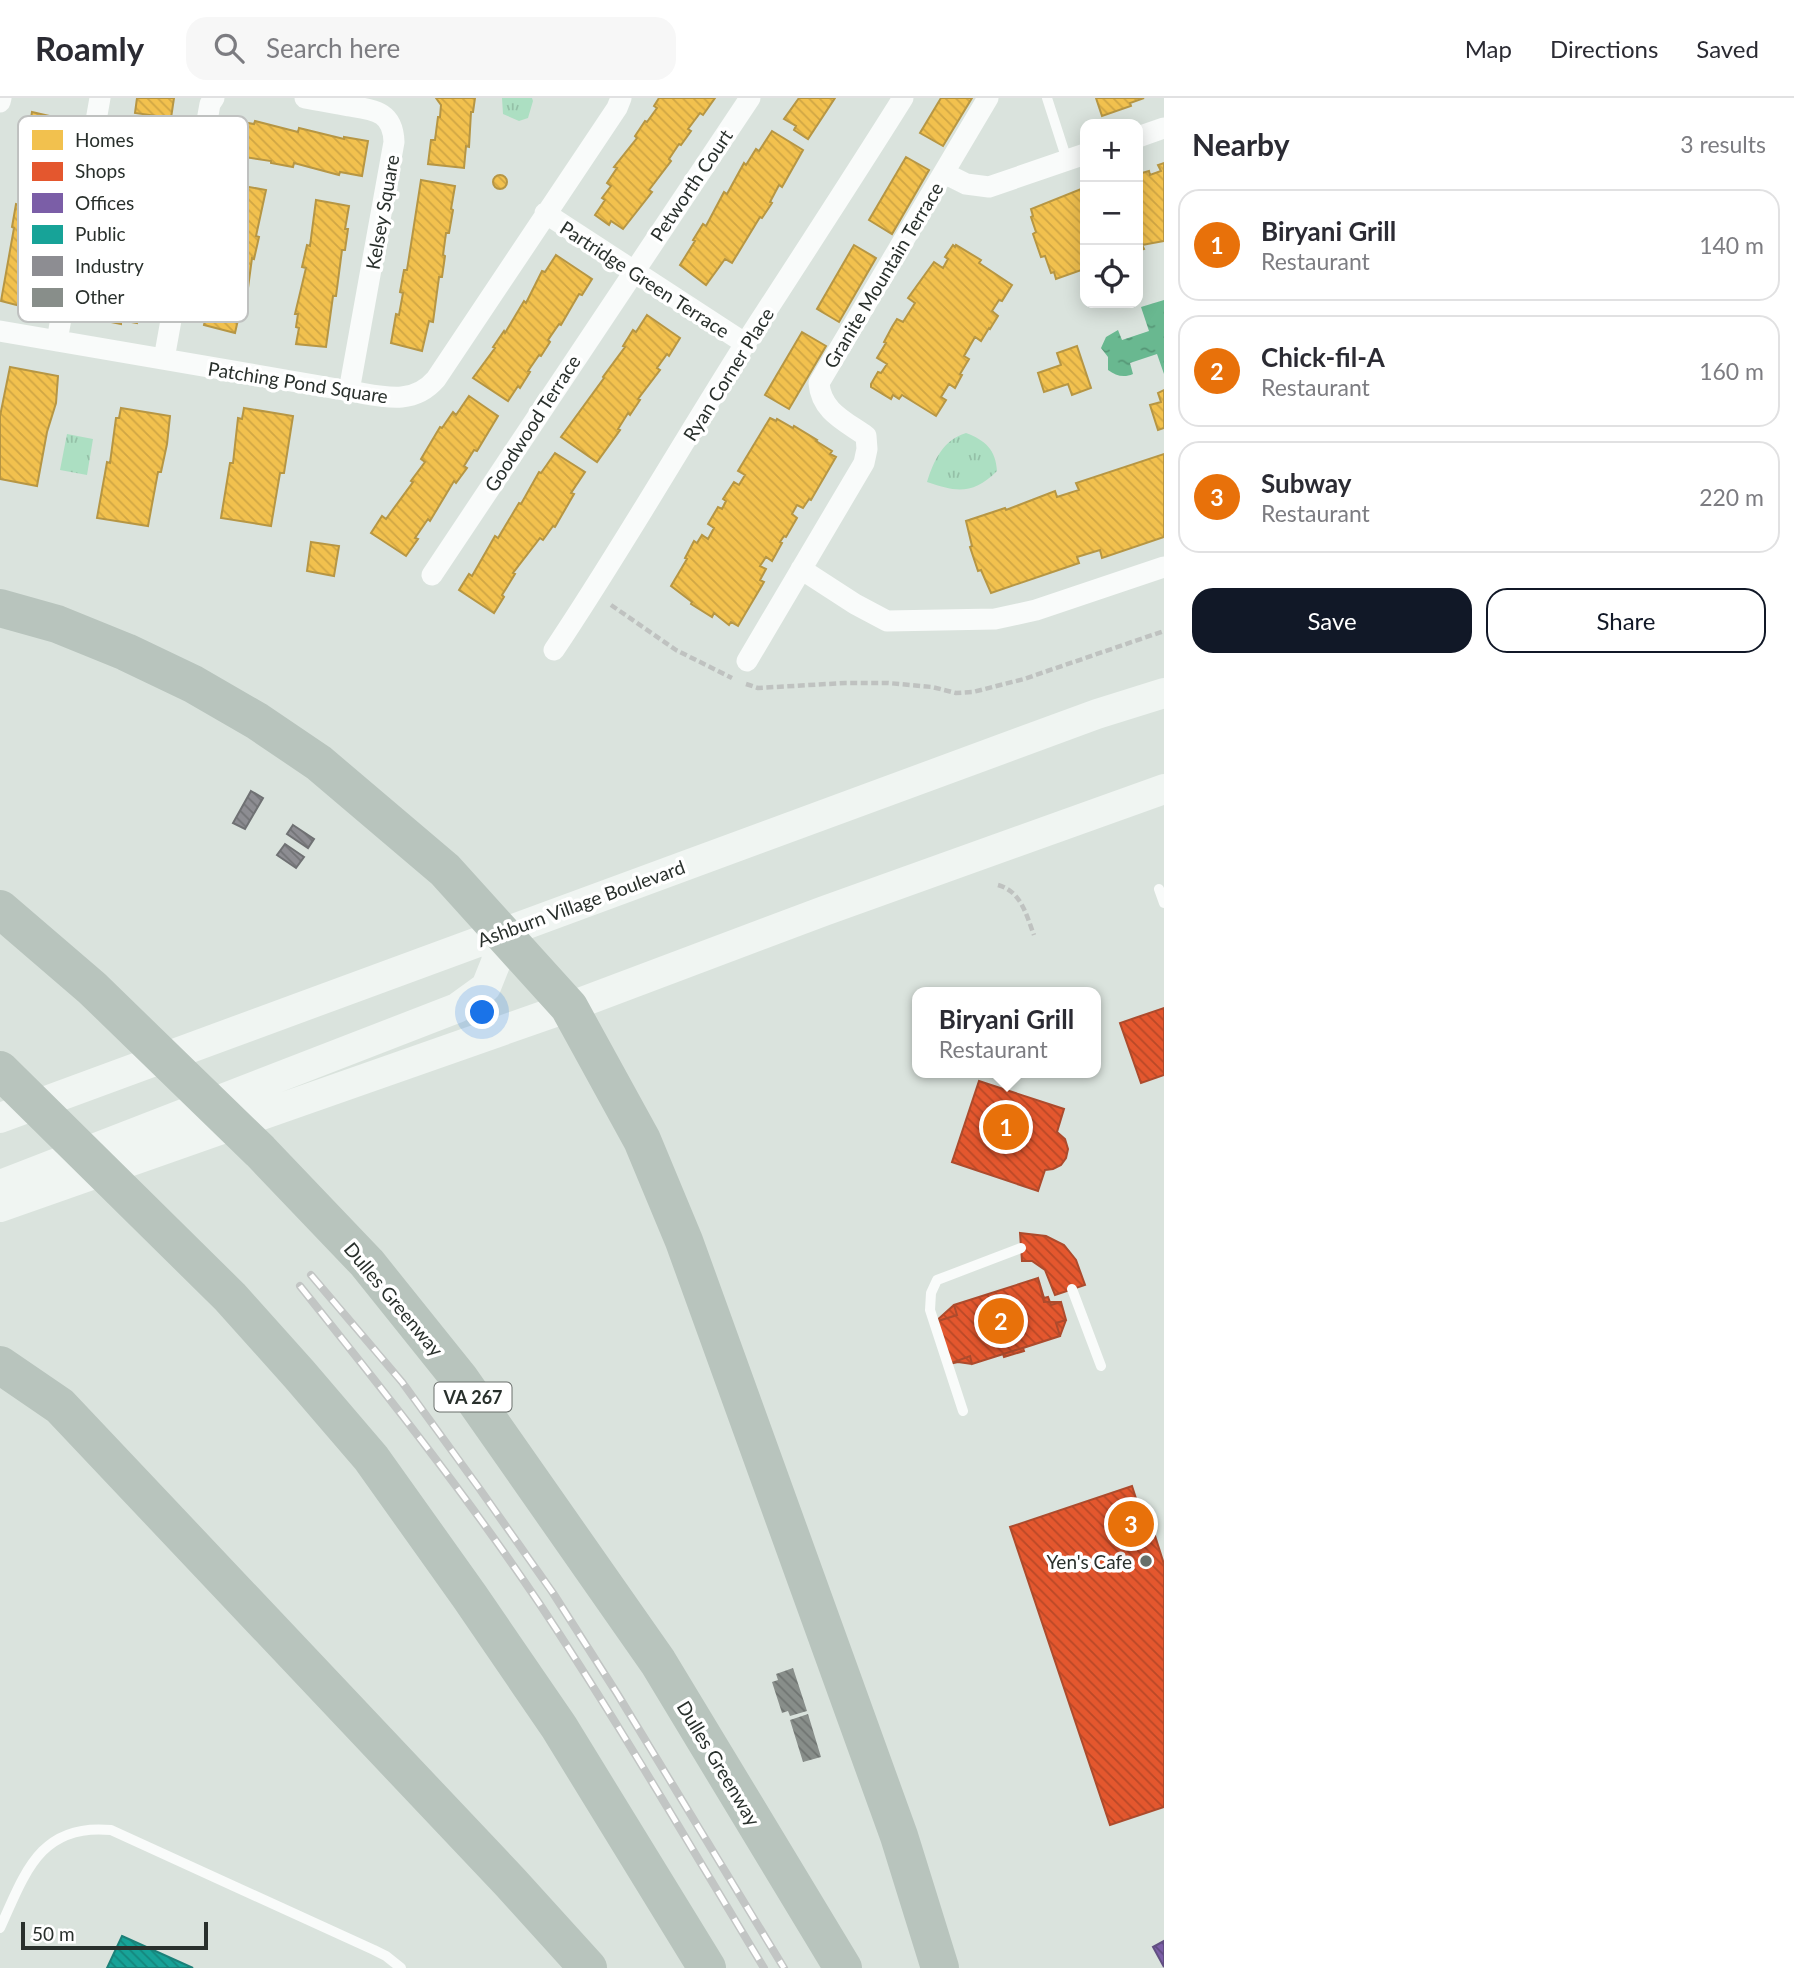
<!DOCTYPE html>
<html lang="en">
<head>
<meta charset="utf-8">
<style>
  :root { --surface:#fff; --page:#f7f7f7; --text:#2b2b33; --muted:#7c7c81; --line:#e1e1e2; --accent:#111827 }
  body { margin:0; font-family:Lato,sans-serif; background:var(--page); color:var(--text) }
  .controls { position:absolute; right:21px; top:21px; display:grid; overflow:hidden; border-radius:14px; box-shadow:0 4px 18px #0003 }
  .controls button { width:63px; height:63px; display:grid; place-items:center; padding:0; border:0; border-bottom:2px solid var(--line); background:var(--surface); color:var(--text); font:35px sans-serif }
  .scale { position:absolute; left:21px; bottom:18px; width:187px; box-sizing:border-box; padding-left:7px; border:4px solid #29302c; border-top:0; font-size:19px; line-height:24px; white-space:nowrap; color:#29302c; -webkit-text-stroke:5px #fff; paint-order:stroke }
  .you { position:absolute; left:483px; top:915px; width:24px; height:24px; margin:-18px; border:5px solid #fff; border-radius:50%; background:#1a73e8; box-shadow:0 0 0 10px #1a73e833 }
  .badge { display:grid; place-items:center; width:46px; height:46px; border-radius:50%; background:var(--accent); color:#fff; font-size:23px; font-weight:700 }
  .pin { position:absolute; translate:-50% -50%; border:4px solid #fff; box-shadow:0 2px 7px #0006 }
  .popup { position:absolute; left:912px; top:889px; width:189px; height:91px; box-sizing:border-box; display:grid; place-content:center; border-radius:14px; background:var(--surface); filter:drop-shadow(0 2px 5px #0005); font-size:23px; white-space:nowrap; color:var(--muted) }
  .popup b { font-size:26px; color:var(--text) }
  .popup::after { content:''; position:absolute; left:50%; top:100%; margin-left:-14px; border:14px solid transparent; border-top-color:var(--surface) }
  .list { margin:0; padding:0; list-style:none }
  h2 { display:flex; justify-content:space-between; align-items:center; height:91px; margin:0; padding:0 28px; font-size:30px }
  h2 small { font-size:23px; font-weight:400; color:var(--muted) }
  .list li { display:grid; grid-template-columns:46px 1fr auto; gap:21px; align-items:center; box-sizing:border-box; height:112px; margin:0 14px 14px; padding:0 14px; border:2px solid var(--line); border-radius:21px }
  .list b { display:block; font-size:26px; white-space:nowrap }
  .list p { margin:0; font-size:23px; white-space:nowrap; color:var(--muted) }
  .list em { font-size:23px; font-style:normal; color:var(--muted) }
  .actions { display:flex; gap:14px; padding:21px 28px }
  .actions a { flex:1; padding:16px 0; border:2px solid var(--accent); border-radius:21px; text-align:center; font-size:24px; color:var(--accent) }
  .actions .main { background:var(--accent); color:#fff }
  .icon { flex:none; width:38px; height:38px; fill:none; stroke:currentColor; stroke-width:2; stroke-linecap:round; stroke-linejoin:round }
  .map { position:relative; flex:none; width:1164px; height:1870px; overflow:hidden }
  header { display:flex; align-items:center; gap:42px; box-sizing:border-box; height:98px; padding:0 35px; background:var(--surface); border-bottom:2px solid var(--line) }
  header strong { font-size:33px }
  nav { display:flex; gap:38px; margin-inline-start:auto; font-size:24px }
  .search { width:490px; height:63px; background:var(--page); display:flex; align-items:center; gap:18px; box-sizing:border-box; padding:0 24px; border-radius:21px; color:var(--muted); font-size:26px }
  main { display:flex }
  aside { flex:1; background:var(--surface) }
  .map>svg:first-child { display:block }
  .park { fill:url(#park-tufts) }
  .water { fill:url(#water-ripples) }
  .homes { fill:url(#homes-back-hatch); stroke:#b69644; stroke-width:2 }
  .shops { fill:url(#shops-back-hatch); stroke:#ac4b2d; stroke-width:2 }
  .offices { fill:url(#offices-back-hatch); stroke:#625082; stroke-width:2 }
  .public { fill:url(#public-back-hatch); stroke:#1c8078; stroke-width:2 }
  .industry { fill:url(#industry-back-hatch); stroke:#6f7173; stroke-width:2 }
  .building { fill:url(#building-back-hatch) }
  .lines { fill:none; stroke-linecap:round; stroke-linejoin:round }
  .path { stroke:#bfc2c0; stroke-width:4.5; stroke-dasharray:7 3.5; stroke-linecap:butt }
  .lane { stroke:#f9fbfa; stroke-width:10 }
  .street { stroke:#f9fbfa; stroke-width:21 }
  .secondary { stroke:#f0f5f2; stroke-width:30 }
  .highway { stroke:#b8c4bd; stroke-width:38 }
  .rail-casing { stroke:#c2c5c4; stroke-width:8 }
  .rail { stroke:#fff; stroke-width:5; stroke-dasharray:16; stroke-linecap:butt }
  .poi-dot { fill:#676f6a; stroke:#fff; stroke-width:2.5 }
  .labels { text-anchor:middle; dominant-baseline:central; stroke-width:7; stroke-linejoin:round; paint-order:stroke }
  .shield { fill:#fff; stroke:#696e6b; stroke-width:2 }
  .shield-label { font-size:18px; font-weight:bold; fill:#29302c }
  .street-label { font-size:19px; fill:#29302c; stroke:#fff }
  .poi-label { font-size:19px; fill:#29302c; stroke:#fff; text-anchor:end }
  .key { fill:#fff; stroke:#bfc1c0; stroke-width:2 }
  .key-label { font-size:19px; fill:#29302c }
</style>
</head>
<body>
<header>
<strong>Roamly</strong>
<div class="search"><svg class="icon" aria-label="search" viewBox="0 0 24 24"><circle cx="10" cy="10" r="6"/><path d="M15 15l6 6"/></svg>Search here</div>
<nav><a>Map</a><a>Directions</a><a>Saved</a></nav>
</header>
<main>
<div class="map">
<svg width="1164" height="1870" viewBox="0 0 1164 1870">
  <defs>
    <pattern id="park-tufts" width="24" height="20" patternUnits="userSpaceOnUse" patternTransform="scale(1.75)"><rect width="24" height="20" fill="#acdfc2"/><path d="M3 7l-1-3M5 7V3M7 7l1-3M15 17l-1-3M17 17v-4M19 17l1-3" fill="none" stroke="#94c0a7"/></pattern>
    <pattern id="water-ripples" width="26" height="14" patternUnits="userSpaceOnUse" patternTransform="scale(1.75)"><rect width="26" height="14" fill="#69b890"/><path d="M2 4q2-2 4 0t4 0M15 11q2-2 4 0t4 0" fill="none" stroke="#569676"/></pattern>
    <pattern id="homes-back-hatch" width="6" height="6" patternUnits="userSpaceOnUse" patternTransform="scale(1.75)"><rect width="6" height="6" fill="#f2c14e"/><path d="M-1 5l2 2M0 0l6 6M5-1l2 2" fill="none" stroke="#d0a644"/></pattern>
    <pattern id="shops-back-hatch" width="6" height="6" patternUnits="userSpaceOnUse" patternTransform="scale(1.75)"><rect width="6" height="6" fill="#e4572e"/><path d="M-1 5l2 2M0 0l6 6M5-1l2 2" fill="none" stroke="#b94827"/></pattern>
    <pattern id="offices-back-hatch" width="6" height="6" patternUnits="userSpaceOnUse" patternTransform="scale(1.75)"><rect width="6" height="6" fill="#7b5ea7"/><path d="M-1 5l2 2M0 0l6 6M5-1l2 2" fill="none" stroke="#5f4a80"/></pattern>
    <pattern id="public-back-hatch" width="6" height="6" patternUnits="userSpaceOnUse" patternTransform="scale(1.75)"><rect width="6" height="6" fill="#17a398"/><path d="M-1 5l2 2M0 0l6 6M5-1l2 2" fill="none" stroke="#15857c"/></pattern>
    <pattern id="industry-back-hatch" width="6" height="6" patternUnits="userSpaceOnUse" patternTransform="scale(1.75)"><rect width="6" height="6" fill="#8d8d92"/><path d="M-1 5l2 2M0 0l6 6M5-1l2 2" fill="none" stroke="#737477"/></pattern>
    <pattern id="building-back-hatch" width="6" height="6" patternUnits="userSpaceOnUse" patternTransform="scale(1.75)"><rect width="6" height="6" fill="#888e8a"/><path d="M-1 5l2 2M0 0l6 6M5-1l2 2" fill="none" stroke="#6f7471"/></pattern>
  </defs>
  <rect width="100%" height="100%" fill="#dae3dd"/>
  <path class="park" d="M502,0H532L533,3L528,20L519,23L503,16Z
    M966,335C985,342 996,352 997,373C973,397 956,394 927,384C934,362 943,342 966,335Z
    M67,336L93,341L87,377L60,372Z"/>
  <path class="water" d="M1164,202V276L1157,256L1130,265L1133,276C1124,280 1116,278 1108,272V259L1101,250L1106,239L1118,232L1122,242L1149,233L1141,209Z"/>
  <path class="homes" d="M137,0H174L171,20L135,15Z
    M436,0H475L473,14H471L469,49L466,48L464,70L428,66L431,42H435L438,19H440L441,7Z
    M659,0H715L703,17L700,15L688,31L691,33L681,47L679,46L669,61L671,63L649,92L652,94L623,131L611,123L609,127L595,117L605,102L602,100L611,88L607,85L617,70L614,69L637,40L635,38L645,23L647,24L657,10L654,8Z
    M799,0H835L808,41L794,32L796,28L784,21Z
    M941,0H972L943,48L920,35Z
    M1096,0H1144L1130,5L1131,8L1102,18Z
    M32,14L67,22L60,67L57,66L53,89L56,90L45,135L48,136L44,159L41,158L32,211L1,203L14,130L12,129L16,106L19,107L23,85H21L30,40L28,39Z
    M231,22L254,26L255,23L298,34L299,30L344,41V39L368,43L362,78L340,74L339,77L294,65L293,69L271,65V63L224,56Z
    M138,33L173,40L162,84L165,85L160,107H158L154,129H157L137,225L121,222V226L106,223L110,205H107L123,125L119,124L123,100L126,101L130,79L128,78Z
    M772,33L803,52L782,89L779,87L770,104L772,105L762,120L760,119L732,165L725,161L706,187L680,167L695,143L693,142L703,126L706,128L724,94L727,96L744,65L746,67L756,51L759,53Z
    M906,59L929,72L892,136L869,122Z
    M1164,65V143L1142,147L1144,151L1138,153V76L1149,73L1150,77L1161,73L1158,67Z
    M493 84a7 7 0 1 1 14 0a7 7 0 1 1-14 0Z
    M421,82L455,88L451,111L453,112L449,135H446L443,157L445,158L442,179H439L433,224L429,223L422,253L391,245L396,216L399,217L403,195L400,194L404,172H407Z
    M232,86L266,92L256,138L259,139L254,161L252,160L246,205L242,204L235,235L204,227L215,177H212L216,154H219L225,108L228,109Z
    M1081,91L1085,92V174L1084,171L1056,181L1054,174L1051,175L1045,158L1041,159L1033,136L1036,134L1031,119L1033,118L1031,111Z
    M316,102L349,108L345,131H348L345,152H342L336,198H333L326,249L296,246L299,230L296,229L298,216H295L306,170L302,169L307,147L310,148Z
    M854,147L876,160L839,224L817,211Z
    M953,147L955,149L956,147L981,162L979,165L1012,187L1002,203L999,202L992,213L998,218L990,231L989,230L981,243L975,239L964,258L969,261L960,276L962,277L955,290L949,286L941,299L946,302L936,318L902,297L899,301L893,297L891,301L871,289V286L878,274L881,275L887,266L877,260L886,245L884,244L892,229L897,221L903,224L915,205L908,200L934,164L943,170L948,161L945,159Z
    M556,157L592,181L582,197L579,196L561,227L559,226L548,242L550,244L541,258L539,257L528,273L530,274L520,290L518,288L508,303L473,280L495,250L493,249L504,233L505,235L524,203L526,205L542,173L545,174Z
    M647,217L680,240L669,258L667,256L657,270L660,272L638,301L640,302L630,317L628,315L618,331L620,332L597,364L561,339L604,280L603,279L625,249L623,248L633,232L636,234Z
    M802,234L826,248L789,311L765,297Z
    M1077,248L1091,290L1072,297L1068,286L1044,294L1038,275L1061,267L1057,255Z
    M10,269L58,278L56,305L47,334L37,388L0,381V318Z
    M1164,292V330L1158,332L1150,307L1161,304L1158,295Z
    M469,298L498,318L477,353L474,352L464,368L467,370L456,385L454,383L430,423L428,421L415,440L418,441L406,458L371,435L382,418L386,421L413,384L411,383L425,364L421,361L440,329L442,330L453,314L456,317Z
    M121,310L170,318L167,346L161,374H158L148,428L97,420L107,364L110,365L116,320H119Z
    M244,310L293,318L284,375H280L271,428L221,420L230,365H233L238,320L242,321Z
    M770,320L776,323L777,321L793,330L794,328L817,342L816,343L832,353L830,356L836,359L811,402L809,401L803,410L797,407L792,416L797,420L786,439L784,438L780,444L782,445L772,463L766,459L760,468L766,471L760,482L764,484L738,528L731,524L729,527L714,515L712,519L691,506L692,504L671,488L687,461L685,460L694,443L697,445L702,437L708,441L714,430L708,426L718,409L722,411L726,403L723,401L734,384L739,387L745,377L738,373Z
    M555,355L585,374L571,395L574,396L555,429L553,428L543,442L540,440L513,475L515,476L502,497L504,499L494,515L459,492L469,476L472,478L495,438L498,440L519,405L521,406L539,374L541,375Z
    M1164,356V439L1102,460L1100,452L1077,459L1079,465L991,495L981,472L978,473L970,449L972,448L966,423L1005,410L1006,412L1055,393L1057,399L1079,392L1076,385Z
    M311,444L339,448L334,478L307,473Z"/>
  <path class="shops" d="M1164,910V977L1141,985L1120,925Z
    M979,983L1064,1011L1057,1034L1065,1041L1068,1051L1066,1060L1061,1067L1053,1071L1045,1072L1038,1093L952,1064Z
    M1020,1135L1046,1138L1064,1147L1076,1162L1085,1187L1055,1197L1045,1172L1032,1163H1022Z
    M1038,1180L1044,1200L1048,1199L1051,1207L1061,1204L1066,1222L1056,1225L1060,1238L1023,1250L1024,1253L1004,1259L1003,1256L972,1266L970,1258L949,1266L935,1224L957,1217L954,1207Z
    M1038,1180L1044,1204H1061L1066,1222L1060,1238L972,1266L958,1264L949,1266L935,1224L954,1207Z
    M1132,1388L1143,1422L1149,1419L1164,1466V1709L1110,1727L1010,1429Z"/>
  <path class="offices" d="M1164,1843V1869L1153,1849Z"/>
  <path class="public" d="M122,1838L193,1870H107Z"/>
  <path class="industry" d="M251,693L263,700L245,731L233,725Z
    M293,727L314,741L308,750L287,736Z
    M285,746L304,759L296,770L277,757Z"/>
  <path class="building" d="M793,1570L807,1613L790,1618L788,1613L782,1615L772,1584L778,1582L776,1576Z
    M808,1616L821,1659L803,1664L790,1622Z"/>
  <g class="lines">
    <path class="path" d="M611,507L676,552L732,580
      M746,586L758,590L845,585H888L932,589L956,595L973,594L1024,581L1164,533
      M998,787C1022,794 1026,817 1034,837"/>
    <path class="lane" d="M1047,0L1067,62
      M1159,791L1164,805
      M1072,1191L1101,1268
      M963,1313L930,1212L931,1195L937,1182L1021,1150
      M0,1830C25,1775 40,1725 111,1732L374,1852L386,1858L401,1870"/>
    <path class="street" d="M305,0C320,3 334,5 349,8C374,12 393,13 394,44L349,293
      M0,4L1,0
      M1138,39L1164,30
      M944,75L966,86L989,89L1085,56
      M545,115L746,246
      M0,233L349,293C381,298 412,309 436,281L617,10L621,0
      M57,243L100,0
      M164,261L210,6L214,0
      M801,471L855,506L887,523L995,521L1036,512L1164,469
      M432,477L750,0
      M554,552C621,452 681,347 745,246C798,164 851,83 903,0
      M747,563L864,365L867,351L866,338C845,323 821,313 819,285L988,0"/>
    <path class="secondary" d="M0,1020L1097,616L1164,595
      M0,1087L457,910L486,889L496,864L501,834
      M0,1109L569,909L824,813L1164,691"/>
    <path class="highway" d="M0,510L57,526L126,554L193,586L257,623L319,665L445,772L569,909L642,1042L684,1143L899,1738L940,1870
      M0,811L92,890L260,1053L367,1165L460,1281L658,1564L843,1870
      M0,972L230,1199L299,1276L371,1360L470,1499L559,1629L707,1870
      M0,1267L60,1308L510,1784L588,1870"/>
    <g class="rail-casing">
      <path id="rail" d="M311,1177L402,1284L479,1390L553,1495L618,1597L784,1870
        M300,1188C383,1292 465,1395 539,1505C618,1624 690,1748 764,1870"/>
    </g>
    <use href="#rail" class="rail"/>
  </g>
  <circle class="poi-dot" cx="1146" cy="1463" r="7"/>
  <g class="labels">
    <rect class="shield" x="434.5" y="1284.5" width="77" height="29" rx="5"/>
    <g class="shield-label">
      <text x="473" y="1299">VA 267</text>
    </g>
    <g class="street-label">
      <text transform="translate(691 87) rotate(-56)">Petworth Court</text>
      <text transform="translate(382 114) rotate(-80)">Kelsey Square</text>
      <text transform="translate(883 177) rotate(-59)">Granite Mountain Terrace</text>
      <text transform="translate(645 181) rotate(33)">Partridge Green Terrace</text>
      <text transform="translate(728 276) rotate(-58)">Ryan Corner Place</text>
      <text transform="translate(298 284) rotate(9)">Patching Pond Square</text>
      <text transform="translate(532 325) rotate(-57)">Goodwood Terrace</text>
      <text transform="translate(581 805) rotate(-20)">Ashburn Village Boulevard</text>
      <text transform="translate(394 1201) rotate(50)">Dulles Greenway</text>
      <text transform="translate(719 1665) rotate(59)">Dulles Greenway</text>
    </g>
    <g class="poi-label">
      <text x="1132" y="1463">Yen's Cafe</text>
    </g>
  </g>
  <rect x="18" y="18" width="230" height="206" rx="10" class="key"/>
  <rect x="32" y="32" width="31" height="20" fill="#f2c14e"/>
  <rect x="32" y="64" width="31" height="19" fill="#e4572e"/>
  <rect x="32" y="95" width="31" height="20" fill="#7b5ea7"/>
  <rect x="32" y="127" width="31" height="19" fill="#17a398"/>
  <rect x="32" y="158" width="31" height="20" fill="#8d8d92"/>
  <rect x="32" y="190" width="31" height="19" fill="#888e8a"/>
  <g class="key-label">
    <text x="75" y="49">Homes</text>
    <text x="75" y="80">Shops</text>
    <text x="75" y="112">Offices</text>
    <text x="75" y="143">Public</text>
    <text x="75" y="175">Industry</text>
    <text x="75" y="206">Other</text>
  </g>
</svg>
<div class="controls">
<button>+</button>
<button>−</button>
<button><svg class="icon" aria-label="locate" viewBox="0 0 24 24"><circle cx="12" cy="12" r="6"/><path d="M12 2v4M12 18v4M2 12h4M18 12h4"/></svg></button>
</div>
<div class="scale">50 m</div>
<div class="you"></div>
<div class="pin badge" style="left:1006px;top:1029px;background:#e8710a">1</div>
<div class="popup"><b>Biryani Grill</b>Restaurant</div>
<div class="pin badge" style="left:1001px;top:1223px;background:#e8710a">2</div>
<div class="pin badge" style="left:1131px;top:1426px;background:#e8710a">3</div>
</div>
<aside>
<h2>Nearby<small>3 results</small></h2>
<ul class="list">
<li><span class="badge" style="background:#e8710a">1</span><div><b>Biryani Grill</b><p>Restaurant</p></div><em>140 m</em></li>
<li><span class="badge" style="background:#e8710a">2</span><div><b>Chick-fil-A</b><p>Restaurant</p></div><em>160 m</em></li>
<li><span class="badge" style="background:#e8710a">3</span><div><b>Subway</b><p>Restaurant</p></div><em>220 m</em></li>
</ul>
<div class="actions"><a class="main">Save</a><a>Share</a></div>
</aside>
</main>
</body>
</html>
